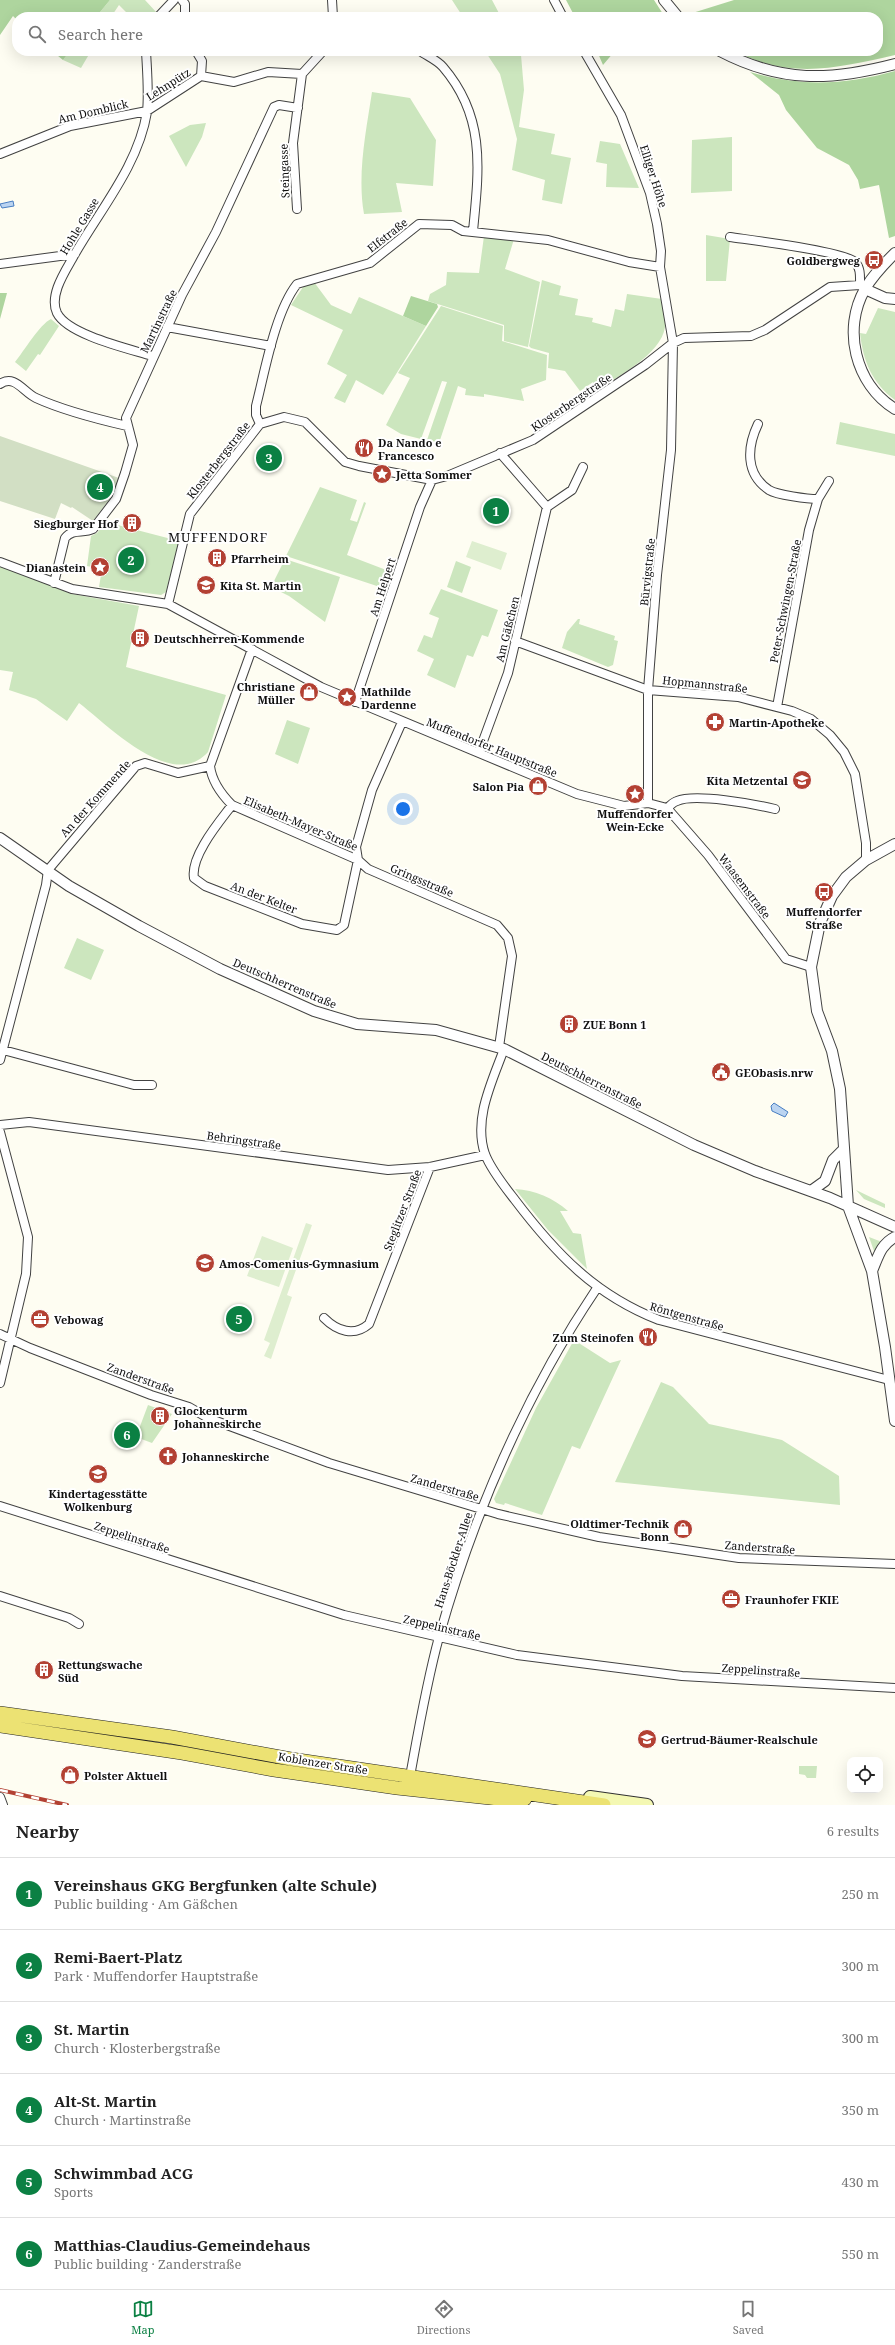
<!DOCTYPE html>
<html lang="en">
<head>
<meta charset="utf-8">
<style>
  :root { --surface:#fff; --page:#f6f6f6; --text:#222; --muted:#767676; --line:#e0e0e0; --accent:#0b8043 }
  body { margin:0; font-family:"Noto Serif",serif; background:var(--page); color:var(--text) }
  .controls { position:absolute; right:12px; bottom:12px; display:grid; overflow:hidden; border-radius:8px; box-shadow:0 4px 16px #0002 }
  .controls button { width:36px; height:36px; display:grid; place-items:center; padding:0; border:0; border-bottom:1px solid var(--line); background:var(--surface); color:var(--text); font:20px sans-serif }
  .you { position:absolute; left:403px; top:809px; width:14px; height:14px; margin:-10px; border:3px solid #fff; border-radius:50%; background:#1a73e8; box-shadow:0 0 0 6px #1a73e833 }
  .badge { display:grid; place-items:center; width:26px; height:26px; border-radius:50%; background:var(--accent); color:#fff; font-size:13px; font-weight:700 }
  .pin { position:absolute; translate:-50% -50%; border:2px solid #fff; box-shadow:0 1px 4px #0006 }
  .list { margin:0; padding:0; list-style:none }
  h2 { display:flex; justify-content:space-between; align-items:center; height:52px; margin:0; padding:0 16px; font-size:17px }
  h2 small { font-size:13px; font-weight:400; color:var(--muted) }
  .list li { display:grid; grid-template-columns:26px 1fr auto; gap:12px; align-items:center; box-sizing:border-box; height:72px; padding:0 16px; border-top:1px solid var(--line) }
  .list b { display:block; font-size:15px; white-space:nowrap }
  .list p { margin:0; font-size:13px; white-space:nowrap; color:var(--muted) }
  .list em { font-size:13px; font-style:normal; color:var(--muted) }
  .icon { flex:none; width:22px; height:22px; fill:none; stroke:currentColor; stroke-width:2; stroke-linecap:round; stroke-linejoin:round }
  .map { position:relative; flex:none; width:895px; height:1805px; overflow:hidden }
  .search { position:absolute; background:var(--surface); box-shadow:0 4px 16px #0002; left:12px; right:12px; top:12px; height:44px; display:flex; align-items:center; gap:10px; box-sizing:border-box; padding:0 14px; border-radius:16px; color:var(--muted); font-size:15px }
  .sheet { height:484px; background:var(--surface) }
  nav { display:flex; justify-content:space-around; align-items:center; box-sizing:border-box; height:56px; border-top:1px solid var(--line); background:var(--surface); font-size:11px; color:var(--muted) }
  nav a { display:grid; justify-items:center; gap:2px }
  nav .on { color:var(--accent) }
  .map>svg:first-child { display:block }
  .green { fill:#cce6be }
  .forest { fill:#aed59e }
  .cemetery { fill:#d2dfc4; fill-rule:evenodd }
  .pitch { fill:#deeecf }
  .water { fill:#bbd4f1; stroke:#487ec2 }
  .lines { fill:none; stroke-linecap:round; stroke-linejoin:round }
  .minor-casing { stroke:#424242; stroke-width:10 }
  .tertiary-casing { stroke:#424242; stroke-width:12 }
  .secondary-casing { stroke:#313131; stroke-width:14 }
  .primary-casing { stroke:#202020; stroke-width:14 }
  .minor { stroke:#fff; stroke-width:8 }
  .tertiary { stroke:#fff; stroke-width:10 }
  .secondary { stroke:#f4f8b3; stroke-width:12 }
  .primary { stroke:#ece273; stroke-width:13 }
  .rail-casing { stroke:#b34133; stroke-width:4 }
  .rail { stroke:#fff; stroke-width:2.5; stroke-dasharray:8; stroke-linecap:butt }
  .labels { text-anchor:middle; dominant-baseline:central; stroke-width:4; stroke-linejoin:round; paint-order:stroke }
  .street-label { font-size:11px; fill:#0f0f0f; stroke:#fff }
  .poi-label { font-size:11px; font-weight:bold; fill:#0f0f0f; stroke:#fff; text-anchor:start }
  .quarter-label { font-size:13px; letter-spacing:1px; fill:#0f0f0f; stroke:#fff }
</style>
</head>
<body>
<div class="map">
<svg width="895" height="1805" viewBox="0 0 895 1805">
  <rect width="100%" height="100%" fill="#fefdf2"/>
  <path class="green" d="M110,0H145L157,13L153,17H131L119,5L111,17H96Z
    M452,0H492L501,17H463Z
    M70,51H91L81,68L63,60Z
    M485,51H518L521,55L524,90L519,127L555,134L551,154L571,158L562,204L542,200L545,180L512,170L517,139L500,74Z
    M372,92L410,98L436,140L433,186L396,183L402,212L364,214C357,175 366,131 372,92Z
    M206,123L202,137L186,167L169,136L190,125Z
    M732,137V191L691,193L692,140Z
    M600,141L620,144L639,188L606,187L607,164L596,162Z
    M706,235L730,239L726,281H706Z
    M484,236L514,239L505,269L540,282L528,347L504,341V325L428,301L430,294L446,285L447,272L479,273Z
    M542,280L561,286L559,295L578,299L575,315L593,318L592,322L611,327L615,309L624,311L627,294L662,299C663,308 666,319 665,327C661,355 617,376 595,392L593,382L580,391L565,371L548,368L549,353L531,348L529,346Z
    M314,282L331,305L351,314L359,297L426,326L383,395L356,380L345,403L334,398L347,375L327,364L343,330L291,305L305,284Z
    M441,306L503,326L502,341L547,355L546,380L521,389L524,401L484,394V397L465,395L466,389L458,386L439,443L427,440L447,382L442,381L421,439L401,434L386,425L410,378L398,373Z
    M878,308L895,312V400C872,383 863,361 860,333L866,334Z
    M51,319L59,326L40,355L38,354L26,371L15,362C24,351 40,324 51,319Z
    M840,422L895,434V456L836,444Z
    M320,487L357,500L350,520L357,522L364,502L366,503L347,555L394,573L389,590L286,556Z
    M106,522L179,541L166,592L161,595L99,587L102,569L87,566L91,536L97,533Z
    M285,559L340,577L325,622L289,596L271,587Z
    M456,561L471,567L462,593L447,587Z
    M0,566L72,594L139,606L126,667L226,695L208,752C172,792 109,726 79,703L67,721L36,699L9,690L13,672L0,670Z
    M441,589L498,610L488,637L482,635L473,657L467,655L455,688L427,675L434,659L417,651L424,635L432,638L439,618L429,614Z
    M578,619H580L579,624L615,636L614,640L618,641L613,665L608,667L562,648L567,632Z
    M287,720L310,728L298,764L275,754Z
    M77,938L104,950L91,980L64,968Z
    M515,1189C535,1190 553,1198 568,1211H560L573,1233L581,1234L587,1269L548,1230Z
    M856,1190L885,1204V1208L864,1199Z
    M869,1237L882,1242L875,1251H874Z
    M574,1340L610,1363L621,1360L580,1449L572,1446L542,1515L505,1503L504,1505L496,1503L494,1499L536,1408Z
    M661,1382L673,1387L709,1424L782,1440L839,1476L840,1505L615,1482Z
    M148,1405L172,1414L152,1443L136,1437Z
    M799,1766H817L816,1778H807L805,1775L799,1774Z"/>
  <path class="forest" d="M0,0H110L96,17H17V20L13,16L0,35Z
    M566,0H654L663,14L662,17H575Z
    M734,0H895V55C837,68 791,80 735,51H878V17H688L686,15Z
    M52,51H70L63,60Z
    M597,51H616L614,52L603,65Z
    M895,71V236L889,238L879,185L860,189L858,180L849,165L817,148L786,110L779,95L750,72C799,87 845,85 895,71Z
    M0,293H7L0,319Z
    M411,296L437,304L438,307L426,326L403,316Z"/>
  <path class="cemetery" d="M0,436L119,478L113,495L93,521L72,507L71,508L61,503L55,519L0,501ZM98,474L108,479L106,483L110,486L99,500H92L90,495L95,479H93Z"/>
  <path class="pitch" d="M472,541L507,553L501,570L466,557Z
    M306,1223L312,1225L287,1295L292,1297L271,1359L264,1356L270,1343L264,1340Z
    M262,1236L293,1248L279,1287L247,1276Z"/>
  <path class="water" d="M13,201L14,206L2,208L0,204Z
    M774,1103L788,1112L785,1117L772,1111L771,1106Z"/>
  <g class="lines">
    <g class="minor-casing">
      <path id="minor" d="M182,0L185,4V17
        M332,0L333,17
        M554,0L563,17
        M158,17L174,0
        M146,51C147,71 149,92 147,112C138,167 98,212 72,259C64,273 49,296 57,313C68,335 130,349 152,356
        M420,51C427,56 437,60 443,67C486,117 479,169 473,231
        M584,51L621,115L650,193L657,224L661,251L660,267L673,343L671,450L657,575L648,690V803
        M201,76L234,82L268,72L302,74L323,51
        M0,154L70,126L147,111L201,76L202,61L196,51
        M297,209L293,143L302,74
        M730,237C750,240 843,251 855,262C861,268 860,277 860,285
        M0,264L75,254
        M167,327L271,346
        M0,384C15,374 23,392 36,398C60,409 101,420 127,426
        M260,424L256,415V406C265,371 275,312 297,284L370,263L419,224L452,225L463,231L548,240L629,262L660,267
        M758,424C747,447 745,474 769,490C777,495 808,499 818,499
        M547,507L572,490L583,467
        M0,562L72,589L168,604L321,687L577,794L624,806L648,803L667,808C670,806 673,802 677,801C695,793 754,804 775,809
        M54,583L65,538C73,528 83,534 93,529L116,499L125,473L133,445L126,418L182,295L216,232L274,107L279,105L298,108
        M168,604L190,514L260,424L284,417L305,422L345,462L359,466L432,480L447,476L533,440L645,365L673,343L684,338L751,336L765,330L830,287L860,285L865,289
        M515,641L648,690L738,697L792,711L811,719L830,735L844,752L855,774L866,843V860
        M355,702L420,507L432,480
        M777,707L809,530L818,499L829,481
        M402,722L372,790L356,847L358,860L368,869L497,925L508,938L512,956L499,1047
        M479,752L508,673L547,507L500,453
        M210,766C212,782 221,794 232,805L358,860
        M232,805C220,821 190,856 194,878L205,886L302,924L337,930L344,925L358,860
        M667,808L708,855L786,959L811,967
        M504,1049C492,1082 473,1119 485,1154C491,1170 505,1187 515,1200C556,1254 595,1295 659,1320L889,1380
        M3,1050L134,1085H152
        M0,1060L46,885L48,870L136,766L145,763L178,773L210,766L252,649
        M0,1125L29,1122L388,1170L430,1167L485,1155
        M0,1132L28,1237L26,1274L0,1383
        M324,1318C337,1331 354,1337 369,1324L430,1167
        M0,1334L30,1348L151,1395L189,1407L208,1418L329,1463L498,1514L599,1537L739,1558L895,1564
        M0,1506L344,1615L517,1655L682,1676L895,1688
        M0,1596L69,1618L79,1624
        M407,1779L411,1771C419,1727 427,1681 439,1637C474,1513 525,1395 597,1288
        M0,1797L3,1805"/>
    </g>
    <g class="tertiary-casing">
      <path id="tertiary" d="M664,0L678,17
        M720,51C781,83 830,81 895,64
        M895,253C884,264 873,275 865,289C842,329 855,384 895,409
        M865,289L885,298L895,299
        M0,838L69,886L139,926L220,969L314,1011L357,1024L436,1030L504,1049L694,1145L755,1171L830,1198L895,1227
        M895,844L866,860L846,877L832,896L820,923L811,967L817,1011L832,1051L840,1089L848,1206L872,1271L885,1347L895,1421
        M811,1191L825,1181L833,1160L844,1149
        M872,1271C878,1257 881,1244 895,1237"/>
    </g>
    <g class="secondary-casing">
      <path id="secondary" d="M590,1797L647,1805"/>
    </g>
    <g class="primary-casing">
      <path id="primary" d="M0,1713L172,1737L291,1759L604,1805
        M0,1726L182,1753L274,1770L397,1788L508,1800L525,1799"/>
    </g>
    <use href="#minor" class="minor"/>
    <use href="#tertiary" class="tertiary"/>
    <use href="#secondary" class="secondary"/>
    <use href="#primary" class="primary"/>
    <g class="rail-casing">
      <path id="rail" d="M0,1790L67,1805"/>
    </g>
    <use href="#rail" class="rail"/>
  </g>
  <defs>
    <g id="bus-disc" transform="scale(1)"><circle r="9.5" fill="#b34133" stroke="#fff"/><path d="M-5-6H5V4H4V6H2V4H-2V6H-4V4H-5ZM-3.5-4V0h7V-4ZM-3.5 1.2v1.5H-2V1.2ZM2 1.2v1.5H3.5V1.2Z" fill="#fff"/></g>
    <g id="restaurant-disc" transform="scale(1)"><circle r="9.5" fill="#b34133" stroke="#fff"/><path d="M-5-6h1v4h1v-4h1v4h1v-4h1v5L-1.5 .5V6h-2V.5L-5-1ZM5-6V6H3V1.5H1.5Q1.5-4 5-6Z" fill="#fff"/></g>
    <g id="sight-disc" transform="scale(1)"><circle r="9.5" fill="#b34133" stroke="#fff"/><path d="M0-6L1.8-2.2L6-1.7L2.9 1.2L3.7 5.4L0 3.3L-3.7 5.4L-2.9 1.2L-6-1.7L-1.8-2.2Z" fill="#fff"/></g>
    <g id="building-disc" transform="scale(1)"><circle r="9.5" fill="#b34133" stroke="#fff"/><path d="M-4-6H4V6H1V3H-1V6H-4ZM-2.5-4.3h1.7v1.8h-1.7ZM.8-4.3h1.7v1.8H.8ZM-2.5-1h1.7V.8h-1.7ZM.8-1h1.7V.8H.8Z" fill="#fff"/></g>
    <g id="school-disc" transform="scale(1)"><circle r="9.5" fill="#b34133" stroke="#fff"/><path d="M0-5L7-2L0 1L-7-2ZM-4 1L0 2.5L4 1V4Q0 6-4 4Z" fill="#fff"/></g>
    <g id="shop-disc" transform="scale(1)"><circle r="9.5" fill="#b34133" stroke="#fff"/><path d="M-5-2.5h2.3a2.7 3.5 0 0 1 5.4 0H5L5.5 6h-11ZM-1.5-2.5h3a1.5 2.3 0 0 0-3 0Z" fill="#fff"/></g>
    <g id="pharmacy-disc" transform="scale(1)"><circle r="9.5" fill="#b34133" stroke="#fff"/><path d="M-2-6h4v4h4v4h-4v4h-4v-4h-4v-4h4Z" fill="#fff"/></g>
    <g id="civic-disc" transform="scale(1)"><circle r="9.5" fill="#b34133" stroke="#fff"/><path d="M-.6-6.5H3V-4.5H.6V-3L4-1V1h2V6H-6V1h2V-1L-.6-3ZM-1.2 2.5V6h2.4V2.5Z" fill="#fff"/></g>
    <g id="office-disc" transform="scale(1)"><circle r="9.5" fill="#b34133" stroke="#fff"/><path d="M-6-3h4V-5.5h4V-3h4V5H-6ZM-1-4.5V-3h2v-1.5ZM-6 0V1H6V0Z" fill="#fff"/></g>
    <g id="church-disc" transform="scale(1)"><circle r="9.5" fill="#b34133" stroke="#fff"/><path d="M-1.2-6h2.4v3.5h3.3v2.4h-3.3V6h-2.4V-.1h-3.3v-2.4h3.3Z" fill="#fff"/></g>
  </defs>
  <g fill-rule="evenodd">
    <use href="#bus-disc" x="874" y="260"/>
    <use href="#restaurant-disc" x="364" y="448"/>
    <use href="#sight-disc" x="382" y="474"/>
    <use href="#building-disc" x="132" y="523"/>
    <use href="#building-disc" x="217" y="558"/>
    <use href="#sight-disc" x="100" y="567"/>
    <use href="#school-disc" x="206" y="585"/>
    <use href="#building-disc" x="140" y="638"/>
    <use href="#shop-disc" x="309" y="692"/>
    <use href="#sight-disc" x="347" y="697"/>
    <use href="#pharmacy-disc" x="715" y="722"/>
    <use href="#school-disc" x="802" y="780"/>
    <use href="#shop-disc" x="538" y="786"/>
    <use href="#sight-disc" x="635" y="794"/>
    <use href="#bus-disc" x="824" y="892"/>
    <use href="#building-disc" x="569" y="1024"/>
    <use href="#civic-disc" x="721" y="1072"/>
    <use href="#school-disc" x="205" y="1263"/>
    <use href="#office-disc" x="40" y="1319"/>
    <use href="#restaurant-disc" x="648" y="1337"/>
    <use href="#building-disc" x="160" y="1416"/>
    <use href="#church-disc" x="168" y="1456"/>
    <use href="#school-disc" x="98" y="1474"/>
    <use href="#shop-disc" x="683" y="1529"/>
    <use href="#office-disc" x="731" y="1599"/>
    <use href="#building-disc" x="44" y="1670"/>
    <use href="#school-disc" x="647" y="1739"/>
    <use href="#shop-disc" x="70" y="1775"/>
  </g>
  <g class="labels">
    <g class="street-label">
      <text transform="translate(168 84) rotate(-32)">Lehnpütz</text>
      <text transform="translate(93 111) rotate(-13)">Am Domblick</text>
      <text transform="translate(284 171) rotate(-92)">Steingasse</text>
      <text transform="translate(654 176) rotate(72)">Elliger Höhe</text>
      <text transform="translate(79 226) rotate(-59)">Hohle Gasse</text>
      <text transform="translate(387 235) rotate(-38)">Elfstraße</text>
      <text transform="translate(158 321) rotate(-64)">Martinstraße</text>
      <text transform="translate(571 402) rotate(-34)">Klosterbergstraße</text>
      <text transform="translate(218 460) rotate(-52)">Klosterbergstraße</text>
      <text transform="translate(647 572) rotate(-84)">Bürvigstraße</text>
      <text transform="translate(382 587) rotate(-72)">Am Helpert</text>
      <text transform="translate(785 601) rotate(-79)">Peter-Schwingen-Straße</text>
      <text transform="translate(507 629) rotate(-76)">Am Gäßchen</text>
      <text transform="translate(705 684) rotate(6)">Hopmannstraße</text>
      <text transform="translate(492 747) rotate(22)">Muffendorfer Hauptstraße</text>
      <text transform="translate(95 798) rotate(-48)">An der Kommende</text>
      <text transform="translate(301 823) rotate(23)">Elisabeth-Mayer-Straße</text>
      <text transform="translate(422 880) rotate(23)">Gringsstraße</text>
      <text transform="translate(745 886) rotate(53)">Waasemstraße</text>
      <text transform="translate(264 897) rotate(21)">An der Kelter</text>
      <text transform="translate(285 983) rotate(23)">Deutschherrenstraße</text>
      <text transform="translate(592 1080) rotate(27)">Deutschherrenstraße</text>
      <text transform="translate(244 1140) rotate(8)">Behringstraße</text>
      <text transform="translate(402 1210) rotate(-69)">Steglitzer Straße</text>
      <text transform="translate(687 1316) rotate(16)">Röntgenstraße</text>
      <text transform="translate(141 1378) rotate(20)">Zanderstraße</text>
      <text transform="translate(445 1487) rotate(16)">Zanderstraße</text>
      <text transform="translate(132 1537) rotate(18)">Zeppelinstraße</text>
      <text transform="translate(760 1547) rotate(4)">Zanderstraße</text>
      <text transform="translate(453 1560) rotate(-72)">Hans-Böckler-Allee</text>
      <text transform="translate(442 1627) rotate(13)">Zeppelinstraße</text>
      <text transform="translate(761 1670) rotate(4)">Zeppelinstraße</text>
      <text transform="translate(323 1763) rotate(9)">Koblenzer Straße</text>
    </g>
    <g class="poi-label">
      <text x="860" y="260" text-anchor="end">Goldbergweg</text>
      <text x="378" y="442">Da Nando e<tspan x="378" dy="13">Francesco</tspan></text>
      <text x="396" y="474">Jetta Sommer</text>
      <text x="118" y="523" text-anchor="end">Siegburger Hof</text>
      <text x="231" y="558">Pfarrheim</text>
      <text x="86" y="567" text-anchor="end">Dianastein</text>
      <text x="220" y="585">Kita St. Martin</text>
      <text x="154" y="638">Deutschherren-Kommende</text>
      <text x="295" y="686" text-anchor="end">Christiane<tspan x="295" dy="13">Müller</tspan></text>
      <text x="361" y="691">Mathilde<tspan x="361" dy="13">Dardenne</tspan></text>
      <text x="729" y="722">Martin-Apotheke</text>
      <text x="788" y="780" text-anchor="end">Kita Metzental</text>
      <text x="524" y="786" text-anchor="end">Salon Pia</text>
      <text x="635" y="813" text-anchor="middle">Muffendorfer<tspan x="635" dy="13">Wein-Ecke</tspan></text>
      <text x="824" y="911" text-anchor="middle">Muffendorfer<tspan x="824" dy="13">Straße</tspan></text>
      <text x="583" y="1024">ZUE Bonn 1</text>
      <text x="735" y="1072">GEObasis.nrw</text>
      <text x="219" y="1263">Amos-Comenius-Gymnasium</text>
      <text x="54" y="1319">Vebowag</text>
      <text x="634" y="1337" text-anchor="end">Zum Steinofen</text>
      <text x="174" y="1410">Glockenturm<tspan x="174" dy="13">Johanneskirche</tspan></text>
      <text x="182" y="1456">Johanneskirche</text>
      <text x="98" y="1493" text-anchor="middle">Kindertagesstätte<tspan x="98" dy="13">Wolkenburg</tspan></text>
      <text x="669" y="1523" text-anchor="end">Oldtimer-Technik<tspan x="669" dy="13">Bonn</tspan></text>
      <text x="745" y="1599">Fraunhofer FKIE</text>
      <text x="58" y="1664">Rettungswache<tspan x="58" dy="13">Süd</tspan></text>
      <text x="661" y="1739">Gertrud-Bäumer-Realschule</text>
      <text x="84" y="1775">Polster Aktuell</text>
    </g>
    <g class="quarter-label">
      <text x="218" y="537">MUFFENDORF</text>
    </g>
  </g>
</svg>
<div class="controls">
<button><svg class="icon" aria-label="locate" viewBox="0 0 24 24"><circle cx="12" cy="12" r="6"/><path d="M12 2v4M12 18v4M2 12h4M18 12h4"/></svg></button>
</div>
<div class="you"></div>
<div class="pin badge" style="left:496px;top:511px">1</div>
<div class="pin badge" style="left:131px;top:560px">2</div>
<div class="pin badge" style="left:269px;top:458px">3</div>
<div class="pin badge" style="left:100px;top:487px">4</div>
<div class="pin badge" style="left:239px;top:1319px">5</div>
<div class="pin badge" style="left:127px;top:1435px">6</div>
<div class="search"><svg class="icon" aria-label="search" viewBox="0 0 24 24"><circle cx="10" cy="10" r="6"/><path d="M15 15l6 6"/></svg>Search here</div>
</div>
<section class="sheet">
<h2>Nearby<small>6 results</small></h2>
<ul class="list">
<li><span class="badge">1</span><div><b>Vereinshaus GKG Bergfunken (alte Schule)</b><p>Public building · Am Gäßchen</p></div><em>250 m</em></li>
<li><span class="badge">2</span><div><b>Remi-Baert-Platz</b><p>Park · Muffendorfer Hauptstraße</p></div><em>300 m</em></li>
<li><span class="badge">3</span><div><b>St. Martin</b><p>Church · Klosterbergstraße</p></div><em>300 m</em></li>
<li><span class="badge">4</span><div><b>Alt-St. Martin</b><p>Church · Martinstraße</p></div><em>350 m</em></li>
<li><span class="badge">5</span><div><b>Schwimmbad ACG</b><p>Sports</p></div><em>430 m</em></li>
<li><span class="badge">6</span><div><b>Matthias-Claudius-Gemeindehaus</b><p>Public building · Zanderstraße</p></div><em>550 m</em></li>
</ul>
</section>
<nav>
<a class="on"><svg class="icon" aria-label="map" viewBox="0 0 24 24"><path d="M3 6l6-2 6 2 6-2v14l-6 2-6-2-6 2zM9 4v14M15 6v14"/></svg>Map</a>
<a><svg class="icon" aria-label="directions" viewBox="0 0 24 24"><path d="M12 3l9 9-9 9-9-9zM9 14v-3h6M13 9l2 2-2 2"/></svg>Directions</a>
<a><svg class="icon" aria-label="saved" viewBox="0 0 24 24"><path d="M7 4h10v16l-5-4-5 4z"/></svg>Saved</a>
</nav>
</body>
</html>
